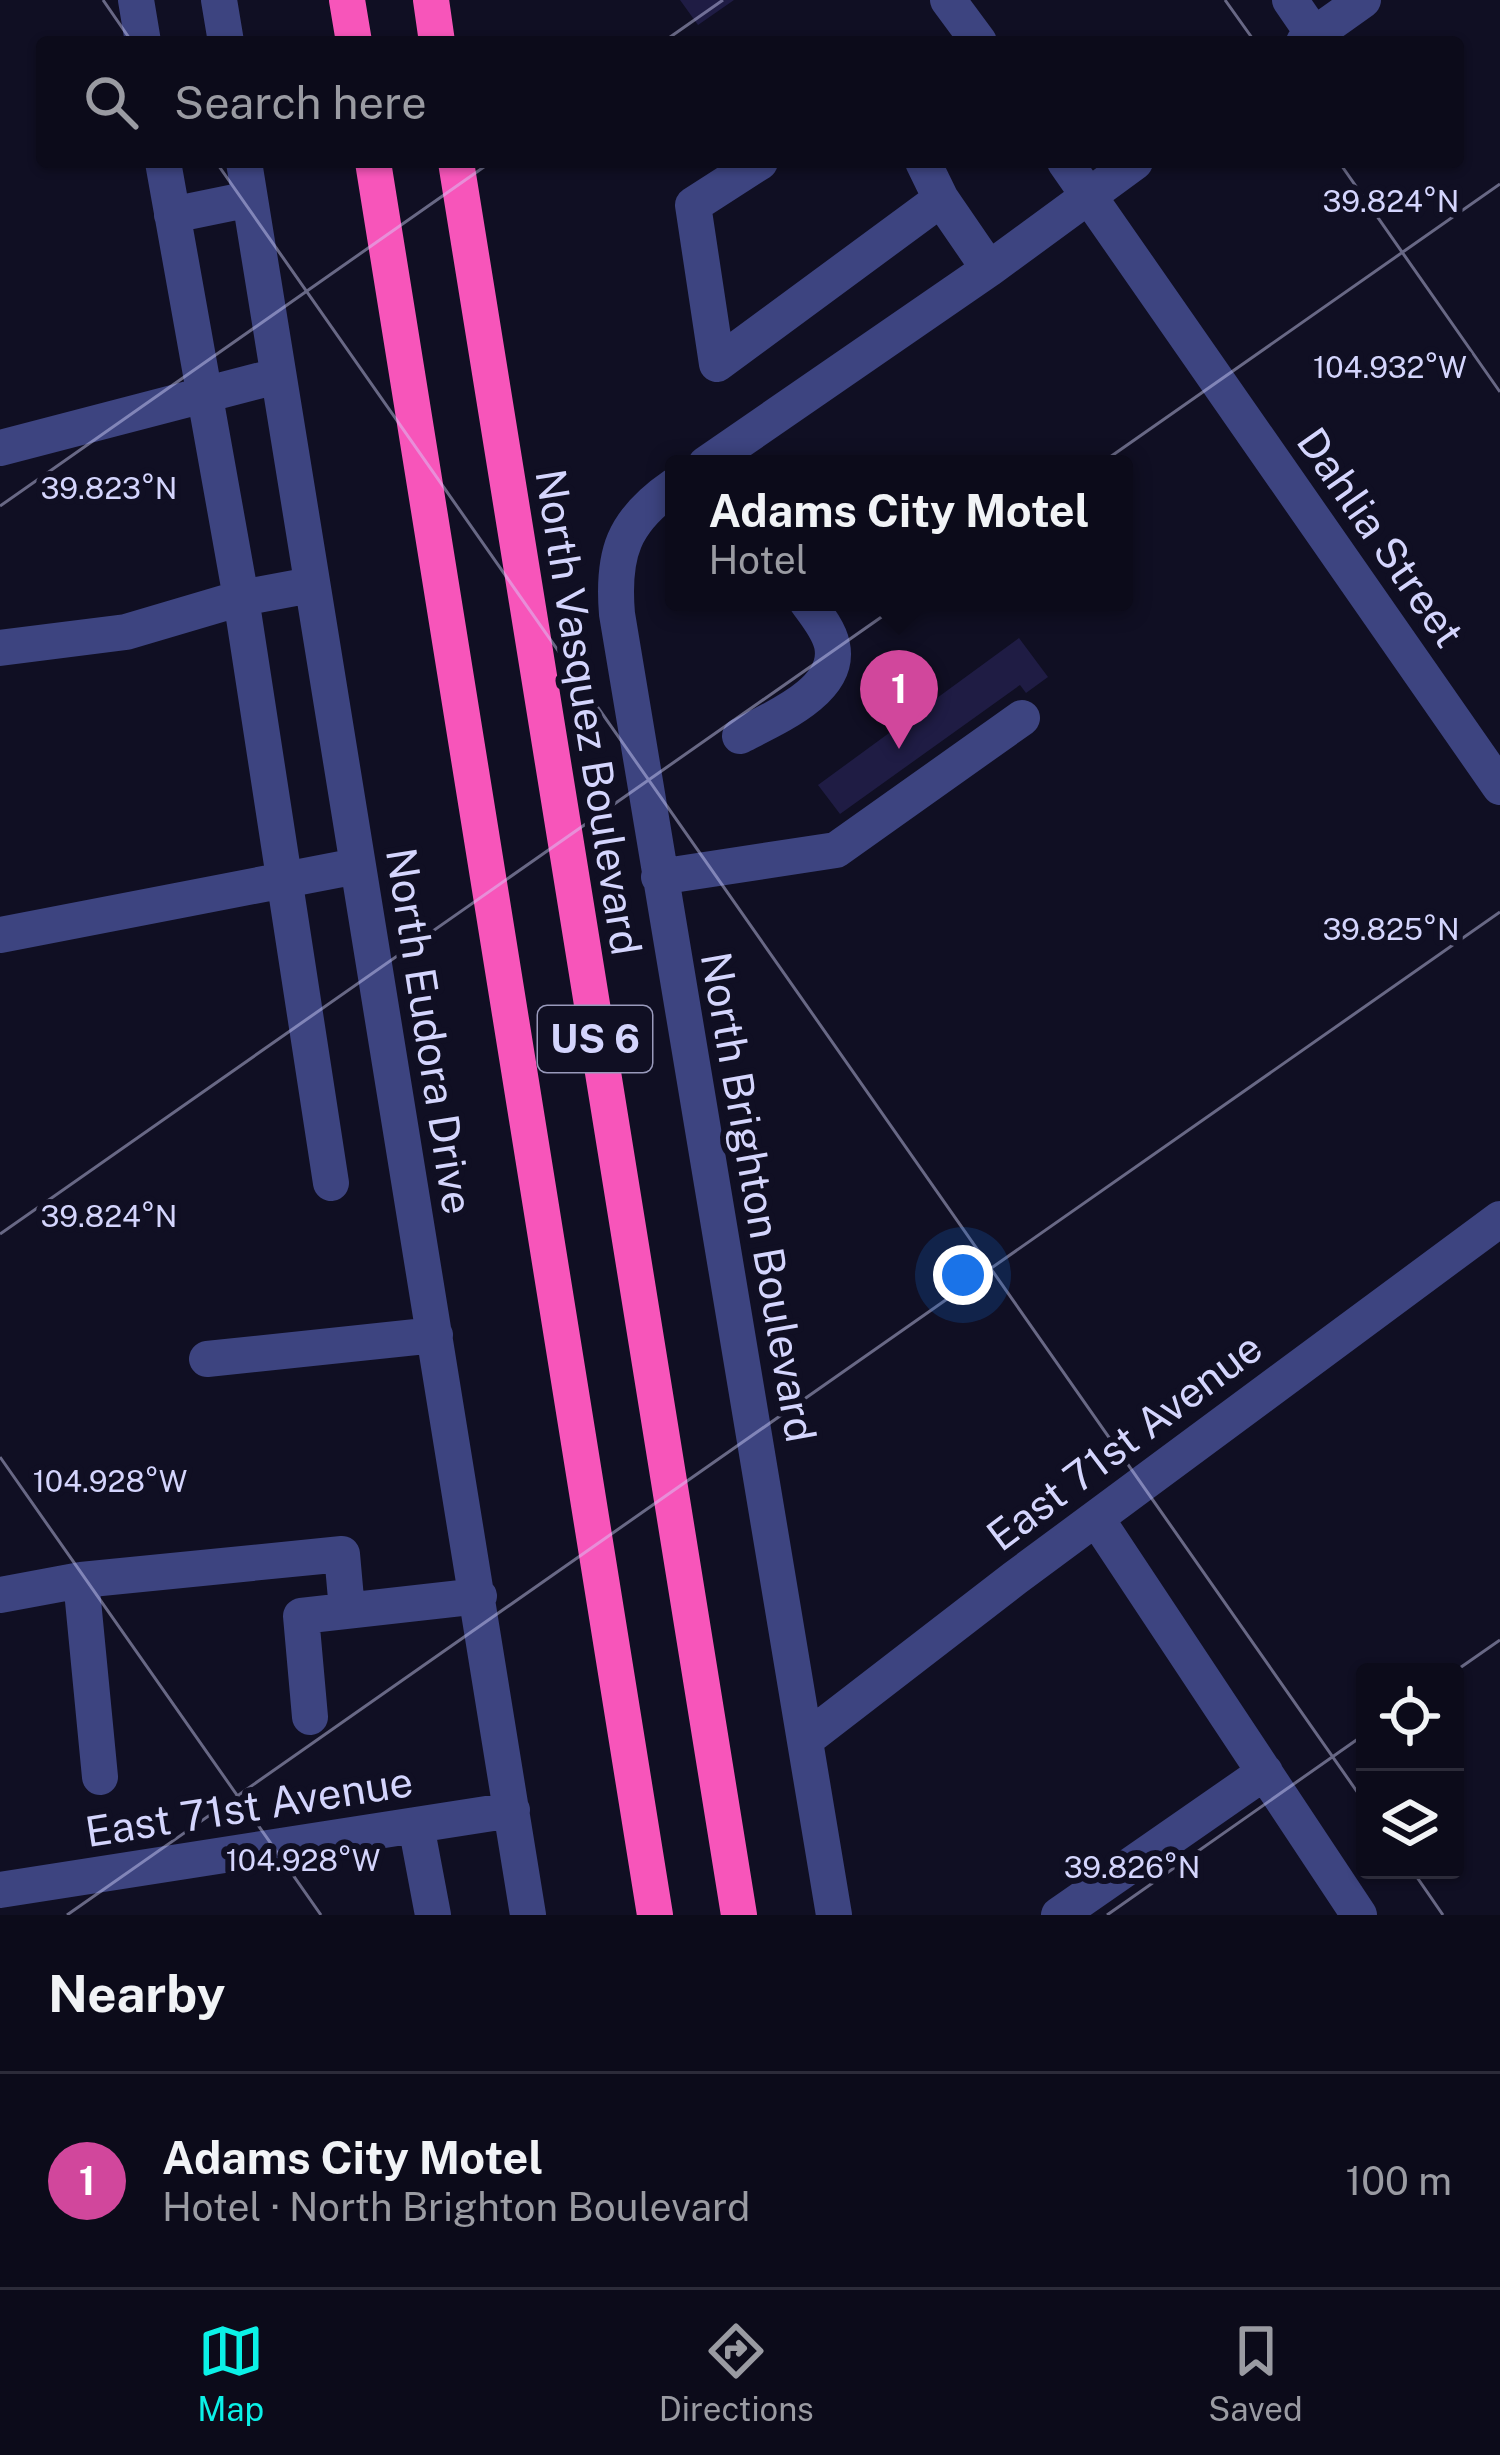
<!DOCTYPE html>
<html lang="en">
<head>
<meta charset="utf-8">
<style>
  :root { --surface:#0c0b1a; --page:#151423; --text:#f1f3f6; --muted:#9a9ba2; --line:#2c2b39; --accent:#0bf1e7 }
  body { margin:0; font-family:"Public Sans",sans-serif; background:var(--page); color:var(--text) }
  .controls { position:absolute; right:36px; bottom:36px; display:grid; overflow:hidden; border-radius:12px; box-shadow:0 3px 9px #0004 }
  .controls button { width:108px; height:108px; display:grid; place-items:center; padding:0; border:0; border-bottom:3px solid var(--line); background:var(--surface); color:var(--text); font:60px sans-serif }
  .you { position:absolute; left:963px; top:1275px; width:42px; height:42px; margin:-30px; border:9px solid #fff; border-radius:50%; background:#1a73e8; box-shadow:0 0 0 18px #1a73e833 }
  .badge { display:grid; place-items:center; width:78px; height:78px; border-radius:50%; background:var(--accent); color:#fff; font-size:39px; font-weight:700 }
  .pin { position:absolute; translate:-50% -99px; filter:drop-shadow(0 3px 6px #0008) }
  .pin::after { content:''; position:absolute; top:63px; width:42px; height:36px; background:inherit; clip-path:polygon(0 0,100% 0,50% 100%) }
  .popup { position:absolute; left:665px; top:455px; width:468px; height:156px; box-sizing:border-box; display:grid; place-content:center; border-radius:12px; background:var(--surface); filter:drop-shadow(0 3px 9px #0005); font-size:39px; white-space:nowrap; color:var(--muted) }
  .popup b { font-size:45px; color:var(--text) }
  .popup::after { content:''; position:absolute; left:50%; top:100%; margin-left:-24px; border:24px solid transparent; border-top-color:var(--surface) }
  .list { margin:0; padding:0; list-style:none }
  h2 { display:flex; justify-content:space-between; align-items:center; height:156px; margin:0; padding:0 48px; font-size:51px }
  h2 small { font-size:39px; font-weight:400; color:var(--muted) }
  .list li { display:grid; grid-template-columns:78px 1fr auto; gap:36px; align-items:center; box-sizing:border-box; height:216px; padding:0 48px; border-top:3px solid var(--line) }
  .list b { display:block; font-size:45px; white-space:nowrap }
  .list p { margin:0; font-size:39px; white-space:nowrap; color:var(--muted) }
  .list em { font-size:39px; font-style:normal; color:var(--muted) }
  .icon { flex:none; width:66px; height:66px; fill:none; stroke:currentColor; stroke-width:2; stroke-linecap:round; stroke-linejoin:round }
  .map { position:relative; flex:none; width:1500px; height:1915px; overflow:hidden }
  .search { position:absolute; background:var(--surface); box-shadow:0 3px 9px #0004; left:36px; right:36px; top:36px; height:132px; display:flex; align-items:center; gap:30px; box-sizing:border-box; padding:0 42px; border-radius:12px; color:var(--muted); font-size:45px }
  .sheet { height:372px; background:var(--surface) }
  nav { display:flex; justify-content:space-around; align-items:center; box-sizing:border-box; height:168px; border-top:3px solid var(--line); background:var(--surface); font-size:33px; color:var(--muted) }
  nav a { display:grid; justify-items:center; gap:6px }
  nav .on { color:var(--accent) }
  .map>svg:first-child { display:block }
  .building { fill:#1f1c44 }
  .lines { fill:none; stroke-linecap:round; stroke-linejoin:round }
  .minor { stroke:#3d4480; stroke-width:36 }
  .highway { stroke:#f755ba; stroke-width:36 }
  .ticks { fill:none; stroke:#d4d5fd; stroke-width:3; stroke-opacity:0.45 }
  .labels { text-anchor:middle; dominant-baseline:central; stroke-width:12; stroke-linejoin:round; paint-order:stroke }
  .shield { fill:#100f23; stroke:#999abc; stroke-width:3 }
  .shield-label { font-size:39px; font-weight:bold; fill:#d4d5fd }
  .street-label { font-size:42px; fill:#d4d5fd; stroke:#100f23 }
  .ticks-label { font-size:30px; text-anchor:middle; fill:#d4d5fd; stroke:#100f23; stroke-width:12; stroke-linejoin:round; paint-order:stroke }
</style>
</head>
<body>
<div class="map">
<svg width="1500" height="1915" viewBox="0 0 1500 1915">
  <rect width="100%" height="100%" fill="#100f23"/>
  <path class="building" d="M680,0H734L698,25Z
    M1019,638L1048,677L1026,693L1020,685L840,814L818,785Z"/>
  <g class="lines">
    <path class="minor" d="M136,0L143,42
      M219,0L226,42
      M948,0L979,42
      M1290,0L1314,35
      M1304,42L1363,0
      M163,162L241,598L331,1183
      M244,162L528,1915
      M760,162L693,205L717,364L941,199
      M923,162L941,199L989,269
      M1065,162L1500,787
      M172,215L250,199
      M0,448L277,376
      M706,464L989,269L1135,162
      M674,486C623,521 612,554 617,614L834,1915
      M0,648L126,632L241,598L311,585
      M740,736C772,719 842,691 832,645C829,630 816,614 807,602
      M659,877L836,850L1022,718
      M0,935L357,866
      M207,1359L435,1335
      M1096,1518L1359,1915
      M0,1595L81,1580
      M310,1717L301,1616L479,1596
      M805,1740L1015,1578L1500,1219
      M100,1777L81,1580L342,1554L347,1610
      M416,1825L433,1915
      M0,1890L512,1810
      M1059,1915L1265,1772"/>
    <path class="highway" d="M347,0L354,42
      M431,0L437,42
      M373,162L655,1915
      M456,162L739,1915"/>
  </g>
  <path class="ticks" d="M103,0L132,42M1225,0L1255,42M663,42L723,0M216,162L1365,1803M1339,162L1500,392M0,506L491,162M0,1234L1500,184M0,1457L321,1915M1454,1672L1500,1640M1412,1870L1443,1915M67,1915L1500,912M1107,1915L1365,1734"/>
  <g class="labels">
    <rect class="shield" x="538" y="1006" width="114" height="66" rx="9"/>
    <g class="shield-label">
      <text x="595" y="1039">US 6</text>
    </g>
    <g class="street-label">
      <text transform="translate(1381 537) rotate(55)">Dahlia Street</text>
      <text transform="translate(589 712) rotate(81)">North Vasquez Boulevard</text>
      <text transform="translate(430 1031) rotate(81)">North Eudora Drive</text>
      <text transform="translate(759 1197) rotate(80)">North Brighton Boulevard</text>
      <text transform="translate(1124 1441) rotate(-37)">East 71st Avenue</text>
      <text transform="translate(249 1806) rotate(-9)">East 71st Avenue</text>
    </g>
  </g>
  <g class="ticks-label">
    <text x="1391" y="212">39.824°N</text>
    <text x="1390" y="378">104.932°W</text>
    <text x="109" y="499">39.823°N</text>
    <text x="1391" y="940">39.825°N</text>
    <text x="109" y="1227">39.824°N</text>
    <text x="110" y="1492">104.928°W</text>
    <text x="303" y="1871">104.928°W</text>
    <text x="1132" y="1878">39.826°N</text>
  </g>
</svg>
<div class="controls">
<button><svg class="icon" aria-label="locate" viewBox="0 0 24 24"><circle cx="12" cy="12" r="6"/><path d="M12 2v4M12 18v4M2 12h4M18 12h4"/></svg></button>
<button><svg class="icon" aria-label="layers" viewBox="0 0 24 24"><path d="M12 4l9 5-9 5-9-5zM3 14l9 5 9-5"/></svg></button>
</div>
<div class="you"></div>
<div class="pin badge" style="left:899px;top:749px;background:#d1479c">1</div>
<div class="popup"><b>Adams City Motel</b>Hotel</div>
<div class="search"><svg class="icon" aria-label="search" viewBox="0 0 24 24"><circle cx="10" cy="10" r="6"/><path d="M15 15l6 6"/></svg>Search here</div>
</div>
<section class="sheet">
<h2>Nearby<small></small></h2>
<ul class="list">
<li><span class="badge" style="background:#d1479c">1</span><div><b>Adams City Motel</b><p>Hotel · North Brighton Boulevard</p></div><em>100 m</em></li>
</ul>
</section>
<nav>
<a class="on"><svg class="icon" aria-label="map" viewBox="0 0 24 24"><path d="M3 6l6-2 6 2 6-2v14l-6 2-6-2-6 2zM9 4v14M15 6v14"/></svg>Map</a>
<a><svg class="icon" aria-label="directions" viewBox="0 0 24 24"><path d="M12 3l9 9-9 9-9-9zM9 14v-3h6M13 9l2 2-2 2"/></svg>Directions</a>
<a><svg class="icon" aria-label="saved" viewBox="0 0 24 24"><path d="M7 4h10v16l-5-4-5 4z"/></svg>Saved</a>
</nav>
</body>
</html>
